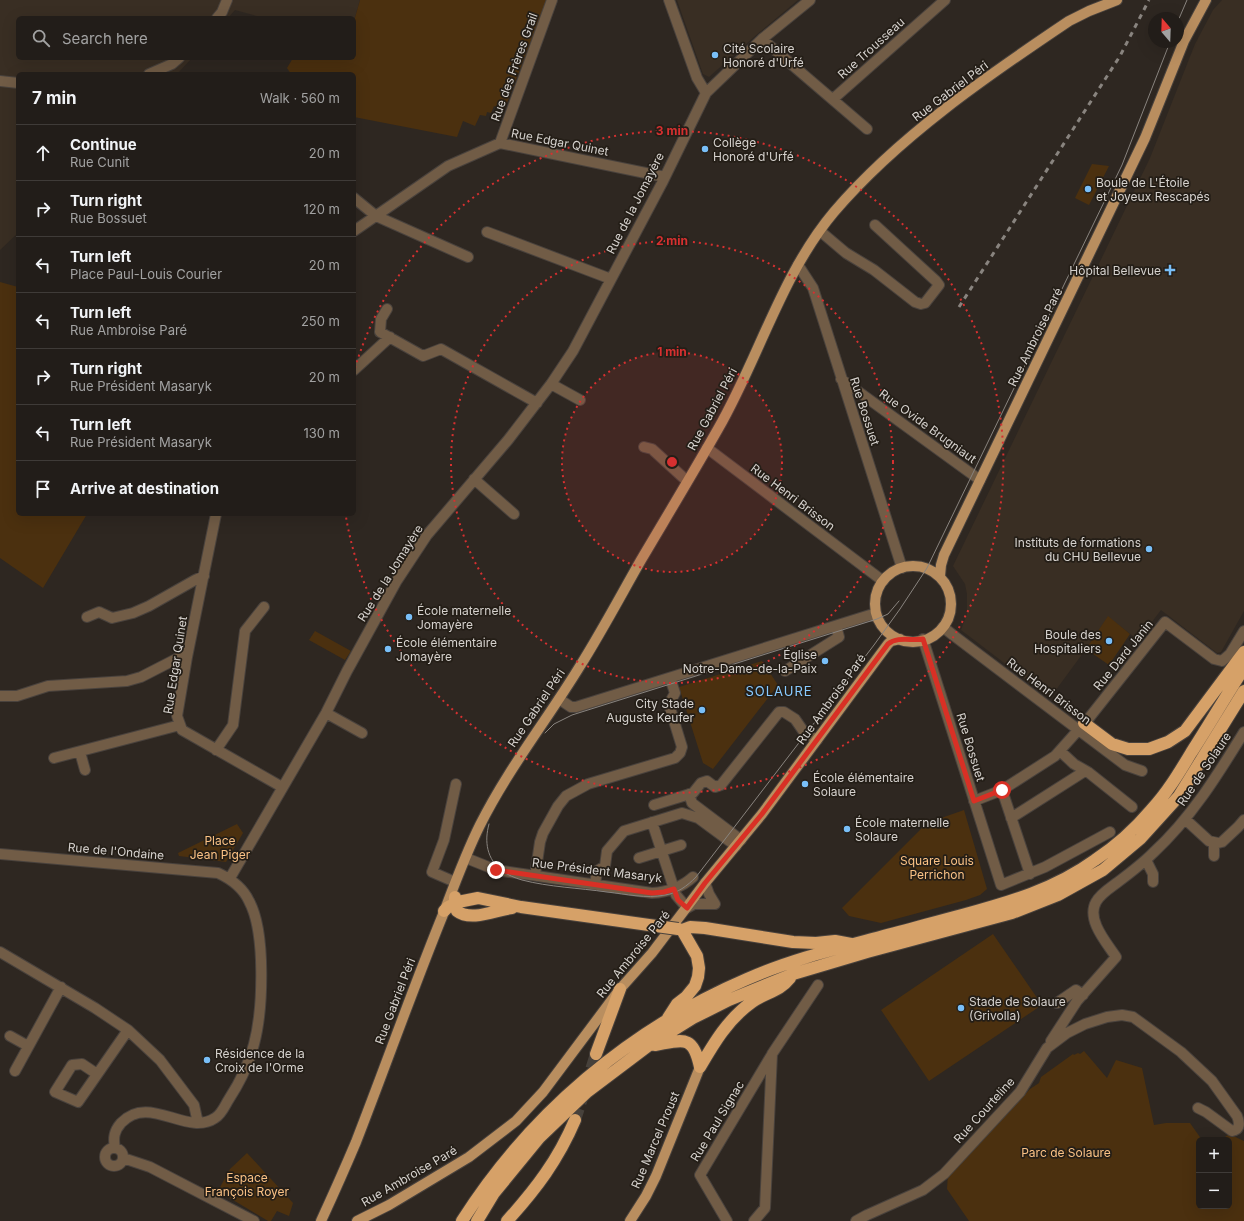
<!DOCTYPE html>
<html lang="en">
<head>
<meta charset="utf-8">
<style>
  :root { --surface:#221d19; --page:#2e2a26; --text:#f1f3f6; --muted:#a2a2a2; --line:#3f3b38 }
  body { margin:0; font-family:Inter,sans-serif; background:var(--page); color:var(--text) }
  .controls { position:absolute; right:12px; bottom:12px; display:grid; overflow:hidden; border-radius:6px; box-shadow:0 4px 16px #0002 }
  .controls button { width:36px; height:36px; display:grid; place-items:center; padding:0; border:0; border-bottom:1px solid var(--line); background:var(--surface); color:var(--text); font:20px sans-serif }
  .compass { position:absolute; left:1148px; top:12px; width:36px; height:36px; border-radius:50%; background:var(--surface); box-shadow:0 4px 16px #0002; rotate:341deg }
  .stop { position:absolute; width:12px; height:12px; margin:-9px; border:3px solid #d93025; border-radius:50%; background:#fff }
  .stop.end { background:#d93025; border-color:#fff; box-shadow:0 1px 4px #0008 }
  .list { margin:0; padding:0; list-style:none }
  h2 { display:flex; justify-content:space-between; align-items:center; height:52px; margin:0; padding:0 16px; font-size:17px }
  h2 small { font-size:13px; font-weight:400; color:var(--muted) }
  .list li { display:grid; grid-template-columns:26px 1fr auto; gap:12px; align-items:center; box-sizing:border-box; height:56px; padding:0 16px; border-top:1px solid var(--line) }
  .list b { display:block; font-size:15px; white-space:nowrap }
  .list p { margin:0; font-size:13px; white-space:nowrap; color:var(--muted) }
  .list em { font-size:13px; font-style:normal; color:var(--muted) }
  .icon { flex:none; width:22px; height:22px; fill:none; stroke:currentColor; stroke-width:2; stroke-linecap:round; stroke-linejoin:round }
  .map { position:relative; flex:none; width:1244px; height:1221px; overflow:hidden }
  .search { position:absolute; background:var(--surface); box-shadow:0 4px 16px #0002; left:16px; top:16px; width:340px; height:44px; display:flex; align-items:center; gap:10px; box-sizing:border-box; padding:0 14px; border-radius:6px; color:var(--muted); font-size:15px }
  .panel { position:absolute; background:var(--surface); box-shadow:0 4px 16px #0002; left:16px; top:72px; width:340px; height:444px; border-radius:6px }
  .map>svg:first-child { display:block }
  .built { fill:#392e23 }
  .green { fill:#4b300f }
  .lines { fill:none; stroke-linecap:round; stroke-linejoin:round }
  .highway-tunnel { stroke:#47413b; stroke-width:12; stroke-dasharray:12 6; stroke-linecap:butt }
  .minor-casing { stroke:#49423d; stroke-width:12 }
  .major-casing { stroke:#49423d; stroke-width:12 }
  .highway-casing { stroke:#49423d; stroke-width:14 }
  .minor { stroke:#715c46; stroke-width:10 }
  .major { stroke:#b98e5f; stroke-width:10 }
  .highway { stroke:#d6a168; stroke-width:12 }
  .tram { stroke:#89847f; stroke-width:1 }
  .rail { stroke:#89847f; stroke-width:3; stroke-dasharray:5 5; stroke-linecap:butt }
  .highway-bridge-casing { stroke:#49423d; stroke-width:14; stroke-linecap:butt }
  .highway-bridge { stroke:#d6a168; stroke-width:12 }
  .route { stroke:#d93025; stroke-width:5 }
  .ring { fill:none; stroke:#d63030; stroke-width:2; stroke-dasharray:2 4 }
  .poi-dot { fill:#79bff8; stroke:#241e17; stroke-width:1.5 }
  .labels { text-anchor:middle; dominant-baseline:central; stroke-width:3.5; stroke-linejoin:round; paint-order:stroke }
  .poi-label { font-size:12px; fill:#d6d2ce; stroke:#241e17; text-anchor:start }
  .street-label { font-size:12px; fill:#d6d2ce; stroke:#241e17 }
  .park-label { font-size:12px; fill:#fbc285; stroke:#241e17 }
  .neighbourhood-label { font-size:13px; letter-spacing:1px; fill:#89caff; stroke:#241e17 }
  .centre { fill:#d63030; stroke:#241e17; stroke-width:2 }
  .ring-label { font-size:12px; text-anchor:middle; font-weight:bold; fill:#d63030; stroke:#241e17; stroke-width:3.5; stroke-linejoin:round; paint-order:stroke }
</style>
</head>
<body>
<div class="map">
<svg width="1244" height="1221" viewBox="0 0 1244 1221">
  <rect width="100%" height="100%" fill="#2e2721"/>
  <path class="built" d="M0,0H360L354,21V18H264L235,10L228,18H18V58H192L177,74H18V233L0,250Z
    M677,0H798L754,37L709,77L703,74Z
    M1222,0H1244V611L1221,652L1217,653L1161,610L1138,640L1108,617L1086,649L1050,698L961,630L967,614V594L965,584L953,566L1150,158L1195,44L1213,10Z"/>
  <path class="green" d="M360,0H547L505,108L502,110L494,106L491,113L487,112L486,116L480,115L475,126L463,121L457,137L354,117V74H291L287,68L293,58H354V21Z
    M1092,164L1109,166L1089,205L1075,198Z
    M0,282L18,287V514H87L43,588L0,558Z
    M1108,616L1130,634L1109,665L1086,649Z
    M315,631L351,651L345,660L309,640Z
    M762,661L778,685L713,769L703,763L679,687Z
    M964,810L987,889L980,895L966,900L881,923L849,916L842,908L927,823Z
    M237,824L243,833L226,862L179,856L178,853Z
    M993,934L1042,1005L929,1081L881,1010Z
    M1084,1051L1107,1078L1116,1060L1142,1068L1154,1125L1166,1123H1190L1202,1140H1199V1206H1229V1140H1221L1229,1134L1244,1141V1221H969L947,1189L948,1174L1030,1089L1039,1083L1041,1077L1073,1054L1074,1055L1078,1053L1080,1054Z
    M247,1153L293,1203L289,1216L277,1211L271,1221H268L218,1191L230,1169Z"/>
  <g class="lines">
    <path class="highway-tunnel" d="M575,1120L596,1054"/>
    <g class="minor-casing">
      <path id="minor" d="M669,0L697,78L706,93
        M217,18L222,12L227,0
        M762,39L867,129
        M149,74L172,64L179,58
        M0,81L18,83
        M833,99L945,0
        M500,143L552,0
        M354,198L376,216L468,257
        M354,231L448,166L500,143L665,177
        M820,231L846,253L874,270L915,302L921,304L925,303L939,285L936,281L875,225
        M487,232L611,279
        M798,265L813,288L902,568
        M387,309L381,319L380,332L423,356L441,349L537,403
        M354,370L390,337
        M841,379L980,480
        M551,384L580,400
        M644,447L652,449L687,481
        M707,448L883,581
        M474,479L514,514
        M216,514L187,657L177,716L182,730L282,787
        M87,617L99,612L112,618L133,613L149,606L195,580L204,576
        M943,627L953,635L1125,765L1142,771
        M923,639L1001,885L1045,867L1110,832
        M785,671L839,637L836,626
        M1,696H17L48,686L127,681L141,677L180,657H187
        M559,699L571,707H576L870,615L876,617
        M326,713L362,733
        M216,750L233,725L245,631L264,607
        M1060,751L1074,764L1088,772L1132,807
        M80,752L85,770
        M54,758L180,725
        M1002,790L1030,874
        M689,794L692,803L741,840
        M974,801L1002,790L1055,756L1089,718L1165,622L1214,659L1222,661L1230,654L1244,631
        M654,805L693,793L701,783L707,781L715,787L721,785L779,712H784L795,719L804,732L817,740
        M1011,818L1085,771
        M1185,819L1209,841L1218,843L1222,842L1238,827L1244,820
        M652,822L676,895L687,908L694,904H715
        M1214,843V856
        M0,854L218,873C231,879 243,888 249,901C266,932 263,1010 254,1044C249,1064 240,1082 229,1099C225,1105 222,1114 215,1118C187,1137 149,1093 121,1123C114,1131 113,1138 115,1148
        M466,858L496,870L652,893C668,892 681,888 693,877
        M639,858L681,845
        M1146,860L1153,874V882
        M536,869L540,842L543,833L558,806L566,796L588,784L675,758L680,753L682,747L670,708L669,704L675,693L670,678
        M230,878L326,713L347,671L396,582L427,535L508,440L551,384L573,351L662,183L706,93L762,39L810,0
        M455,882L432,872L444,840L456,784
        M705,883L709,894L715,904
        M595,884L597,871L605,866L607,851L624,831L682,813L698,818L736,846
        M0,952L95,1008L128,1030L160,1060L194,1105L198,1123
        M1057,1003L1076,990L1083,995
        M10,1036L28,1046
        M1051,1041L1077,1001L1116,957C1107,943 1086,920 1096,902C1100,894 1110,888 1118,882C1130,873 1142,864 1153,853C1191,818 1217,776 1244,732
        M15,1071L61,987
        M97,1074L82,1064L72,1065L55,1092L78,1102L128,1030
        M105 1157a9 9 0 1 1 18 0a9 9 0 1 1-18 0Z
        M123,1158L150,1167L254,1221
        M727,1221L700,1175L771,1056
        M754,1221L765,1208L772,1054L818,985
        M856,1221L867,1215L923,1190L944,1174L1020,1092L1047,1048L1067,1033L1085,1024L1107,1017L1122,1015L1133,1017L1181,1052L1212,1081L1237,1116C1240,1123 1240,1130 1232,1131L1206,1112L1198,1108"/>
    </g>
    <g class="major-casing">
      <path id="major" d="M875 604a38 38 0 1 1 76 0a38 38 0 1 1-76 0Z
        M940,576L941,565L944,555L1145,138L1184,41L1206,0
        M321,1221C333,1195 345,1168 356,1142C386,1065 413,988 444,912C455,883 466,853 480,825C508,769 547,720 580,666C602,631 621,595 641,560C667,516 693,473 718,429C759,358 781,275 834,212C898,137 987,76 1069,21L1089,11L1117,0
        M357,1221L389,1205L469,1157L516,1121L543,1092L620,989L652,953L705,883L762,814L888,644L891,641L900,639
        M630,1221L646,1196L656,1176L700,1067"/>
    </g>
    <g class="highway-casing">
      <path id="highway" d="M1084,723L1112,744L1128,749H1149L1168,742L1185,731L1244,652
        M455,897V905L457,911C471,922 496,910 512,908
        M444,911L448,907L458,902L478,898L521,907L649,925
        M678,929L682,930L690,927L705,928L793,942L816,943L835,941L851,944
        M668,1018L677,1004L686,997L695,986L698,977L699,968L697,956L682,930
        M655,1045C683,1040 693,1034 700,1067
        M596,1054L620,989
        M700,1067C714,1043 728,1019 752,1002C766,992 779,992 790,978
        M462,1221C530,1114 630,1029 747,979C790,960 835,949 880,937C908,930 935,922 962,915C1010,902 1055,889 1095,860C1116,846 1135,829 1151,810C1167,793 1179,773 1191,753C1209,725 1226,696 1244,668
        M477,1221L494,1193L539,1138L587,1092L648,1046L693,1018L729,1000L793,974L867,952L1012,913L1058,895L1103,870L1140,839L1179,796L1244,691
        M507,1221C536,1189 558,1160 575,1120"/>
    </g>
    <use href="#minor" class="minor"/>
    <use href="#major" class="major"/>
    <use href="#highway" class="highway"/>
    <path class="tram" d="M1178,21L1187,0
      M545,733L554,724L572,715L877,619L888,614L899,601
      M489,824C484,842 487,859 502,871C508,875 515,878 522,880C549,887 579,888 607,892C626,894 646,899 665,895C678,893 687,886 696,877L874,645L900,609L927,568L1122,165L1170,42"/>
    <path class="rail" d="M959,307L1120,56L1149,0"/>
    <g class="highway-bridge-casing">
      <path id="highway-bridge" d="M649,925L678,929"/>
    </g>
    <use href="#highway-bridge" class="highway-bridge"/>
  </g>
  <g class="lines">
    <path class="route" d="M496,870L652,893L664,892L674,889L678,900L687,908L705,883L762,814L888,644C898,636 911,641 923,639L974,801L1002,790"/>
  </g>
  <circle cx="672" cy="462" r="110" fill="#d63030" fill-opacity=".12"/>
  <g class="ring">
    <circle cx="672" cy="462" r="110"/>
    <circle cx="672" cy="462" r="221"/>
    <path d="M355 368A331 331 0 1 1 346 517"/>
  </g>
  <g class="poi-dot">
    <circle cx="715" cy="55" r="4"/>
    <circle cx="705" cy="149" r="4"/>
    <circle cx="1088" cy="189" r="4"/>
    <path d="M1168 264h4v4h4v4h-4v4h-4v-4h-4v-4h4z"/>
    <circle cx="1149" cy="549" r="4"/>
    <circle cx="409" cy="617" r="4"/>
    <circle cx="1109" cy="641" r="4"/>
    <circle cx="388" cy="649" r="4"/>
    <circle cx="825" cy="661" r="4"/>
    <circle cx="702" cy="710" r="4"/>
    <circle cx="805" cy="784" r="4"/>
    <circle cx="847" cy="829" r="4"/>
    <circle cx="961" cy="1008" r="4"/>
    <circle cx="207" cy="1060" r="4"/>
  </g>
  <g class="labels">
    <g class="poi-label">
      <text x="723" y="48">Cité Scolaire<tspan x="723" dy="14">Honoré d'Urfé</tspan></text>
      <text x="713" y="142">Collège<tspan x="713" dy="14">Honoré d'Urfé</tspan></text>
      <text x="1096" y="182">Boule de L'Étoile<tspan x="1096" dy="14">et Joyeux Rescapés</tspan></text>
      <text x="1161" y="270" text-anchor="end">Hôpital Bellevue</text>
      <text x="1141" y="542" text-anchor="end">Instituts de formations<tspan x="1141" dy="14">du CHU Bellevue</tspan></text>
      <text x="417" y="610">École maternelle<tspan x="417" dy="14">Jomayère</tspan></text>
      <text x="1101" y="634" text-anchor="end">Boule des<tspan x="1101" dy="14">Hospitaliers</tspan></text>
      <text x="396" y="642">École élémentaire<tspan x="396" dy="14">Jomayère</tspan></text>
      <text x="817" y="654" text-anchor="end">Église<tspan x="817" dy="14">Notre-Dame-de-la-Paix</tspan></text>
      <text x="694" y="703" text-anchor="end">City Stade<tspan x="694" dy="14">Auguste Keufer</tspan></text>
      <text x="813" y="777">École élémentaire<tspan x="813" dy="14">Solaure</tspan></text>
      <text x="855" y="822">École maternelle<tspan x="855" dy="14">Solaure</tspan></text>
      <text x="969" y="1001">Stade de Solaure<tspan x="969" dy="14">(Grivolla)</tspan></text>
      <text x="215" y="1053">Résidence de la<tspan x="215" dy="14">Croix de l'Orme</tspan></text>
    </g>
    <g class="street-label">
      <text transform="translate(871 48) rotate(-42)">Rue Trousseau</text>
      <text transform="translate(514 67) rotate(-70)">Rue des Frères Grail</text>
      <text transform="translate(950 91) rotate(-37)">Rue Gabriel Péri</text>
      <text transform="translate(560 142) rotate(11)">Rue Edgar Quinet</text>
      <text transform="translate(635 203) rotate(-63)">Rue de la Jomayère</text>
      <text transform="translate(1035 337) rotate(-64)">Rue Ambroise Paré</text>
      <text transform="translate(712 409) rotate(-62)">Rue Gabriel Péri</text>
      <text transform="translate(865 411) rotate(72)">Rue Bossuet</text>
      <text transform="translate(928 426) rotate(36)">Rue Ovide Brugniaut</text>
      <text transform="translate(793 497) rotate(37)">Rue Henri Brisson</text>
      <text transform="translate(390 573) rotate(-58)">Rue de la Jomayère</text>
      <text transform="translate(1123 655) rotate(-51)">Rue Dard Janin</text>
      <text transform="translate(175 665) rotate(-81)">Rue Edgar Quinet</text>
      <text transform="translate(1049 691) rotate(37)">Rue Henri Brisson</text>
      <text transform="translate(831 699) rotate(-54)">Rue Ambroise Paré</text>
      <text transform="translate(536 708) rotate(-56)">Rue Gabriel Péri</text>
      <text transform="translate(971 747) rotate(73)">Rue Bossuet</text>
      <text transform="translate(1204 769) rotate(-56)">Rue de Solaure</text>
      <text transform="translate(116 851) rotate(5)">Rue de l'Ondaine</text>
      <text transform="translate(597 870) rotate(7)">Rue Président Masaryk</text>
      <text transform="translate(633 954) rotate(-51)">Rue Ambroise Paré</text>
      <text transform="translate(395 1001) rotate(-69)">Rue Gabriel Péri</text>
      <text transform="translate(984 1110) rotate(-48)">Rue Courteline</text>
      <text transform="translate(717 1121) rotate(-59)">Rue Paul Signac</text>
      <text transform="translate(655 1140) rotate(-67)">Rue Marcel Proust</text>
      <text transform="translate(409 1176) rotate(-30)">Rue Ambroise Paré</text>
    </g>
    <g class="park-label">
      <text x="220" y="840">Place<tspan x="220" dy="14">Jean Piger</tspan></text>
      <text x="937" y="860">Square Louis<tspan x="937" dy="14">Perrichon</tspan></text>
      <text x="1066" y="1152">Parc de Solaure</text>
      <text x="247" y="1177">Espace<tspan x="247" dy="14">François Royer</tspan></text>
    </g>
    <g class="neighbourhood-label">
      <text x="779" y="691">SOLAURE</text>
    </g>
  </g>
  <circle cx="672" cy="462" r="6" class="centre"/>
  <g class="ring-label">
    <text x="672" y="135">3 min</text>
    <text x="672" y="245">2 min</text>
    <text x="672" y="356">1 min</text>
  </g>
</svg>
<div class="controls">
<button>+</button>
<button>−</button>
</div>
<svg class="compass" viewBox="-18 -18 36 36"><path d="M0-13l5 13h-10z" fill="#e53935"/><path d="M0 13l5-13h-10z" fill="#a2a2a2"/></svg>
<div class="stop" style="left:1002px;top:790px"></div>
<div class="stop end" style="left:496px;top:870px"></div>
<div class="search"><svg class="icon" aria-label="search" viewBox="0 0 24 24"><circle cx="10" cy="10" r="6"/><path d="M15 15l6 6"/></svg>Search here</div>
<section class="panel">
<h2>7 min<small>Walk · 560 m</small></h2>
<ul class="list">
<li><svg class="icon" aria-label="ahead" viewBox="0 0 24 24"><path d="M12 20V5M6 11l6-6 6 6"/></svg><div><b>Continue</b><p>Rue Cunit</p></div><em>20 m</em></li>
<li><svg class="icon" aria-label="right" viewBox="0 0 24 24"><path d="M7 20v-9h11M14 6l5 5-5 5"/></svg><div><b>Turn right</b><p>Rue Bossuet</p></div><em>120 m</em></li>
<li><svg class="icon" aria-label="left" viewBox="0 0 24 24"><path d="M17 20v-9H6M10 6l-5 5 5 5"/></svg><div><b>Turn left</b><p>Place Paul-Louis Courier</p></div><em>20 m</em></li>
<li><svg class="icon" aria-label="left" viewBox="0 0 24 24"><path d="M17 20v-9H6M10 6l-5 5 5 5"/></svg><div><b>Turn left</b><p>Rue Ambroise Paré</p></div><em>250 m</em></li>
<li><svg class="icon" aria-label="right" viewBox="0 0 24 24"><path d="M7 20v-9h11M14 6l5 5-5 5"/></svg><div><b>Turn right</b><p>Rue Président Masaryk</p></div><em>20 m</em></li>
<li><svg class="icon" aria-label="left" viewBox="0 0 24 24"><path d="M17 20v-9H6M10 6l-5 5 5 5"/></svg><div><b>Turn left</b><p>Rue Président Masaryk</p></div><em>130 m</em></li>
<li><svg class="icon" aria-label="arrive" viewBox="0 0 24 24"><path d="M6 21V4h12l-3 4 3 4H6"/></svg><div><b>Arrive at destination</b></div></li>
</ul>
</section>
</div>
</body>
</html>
